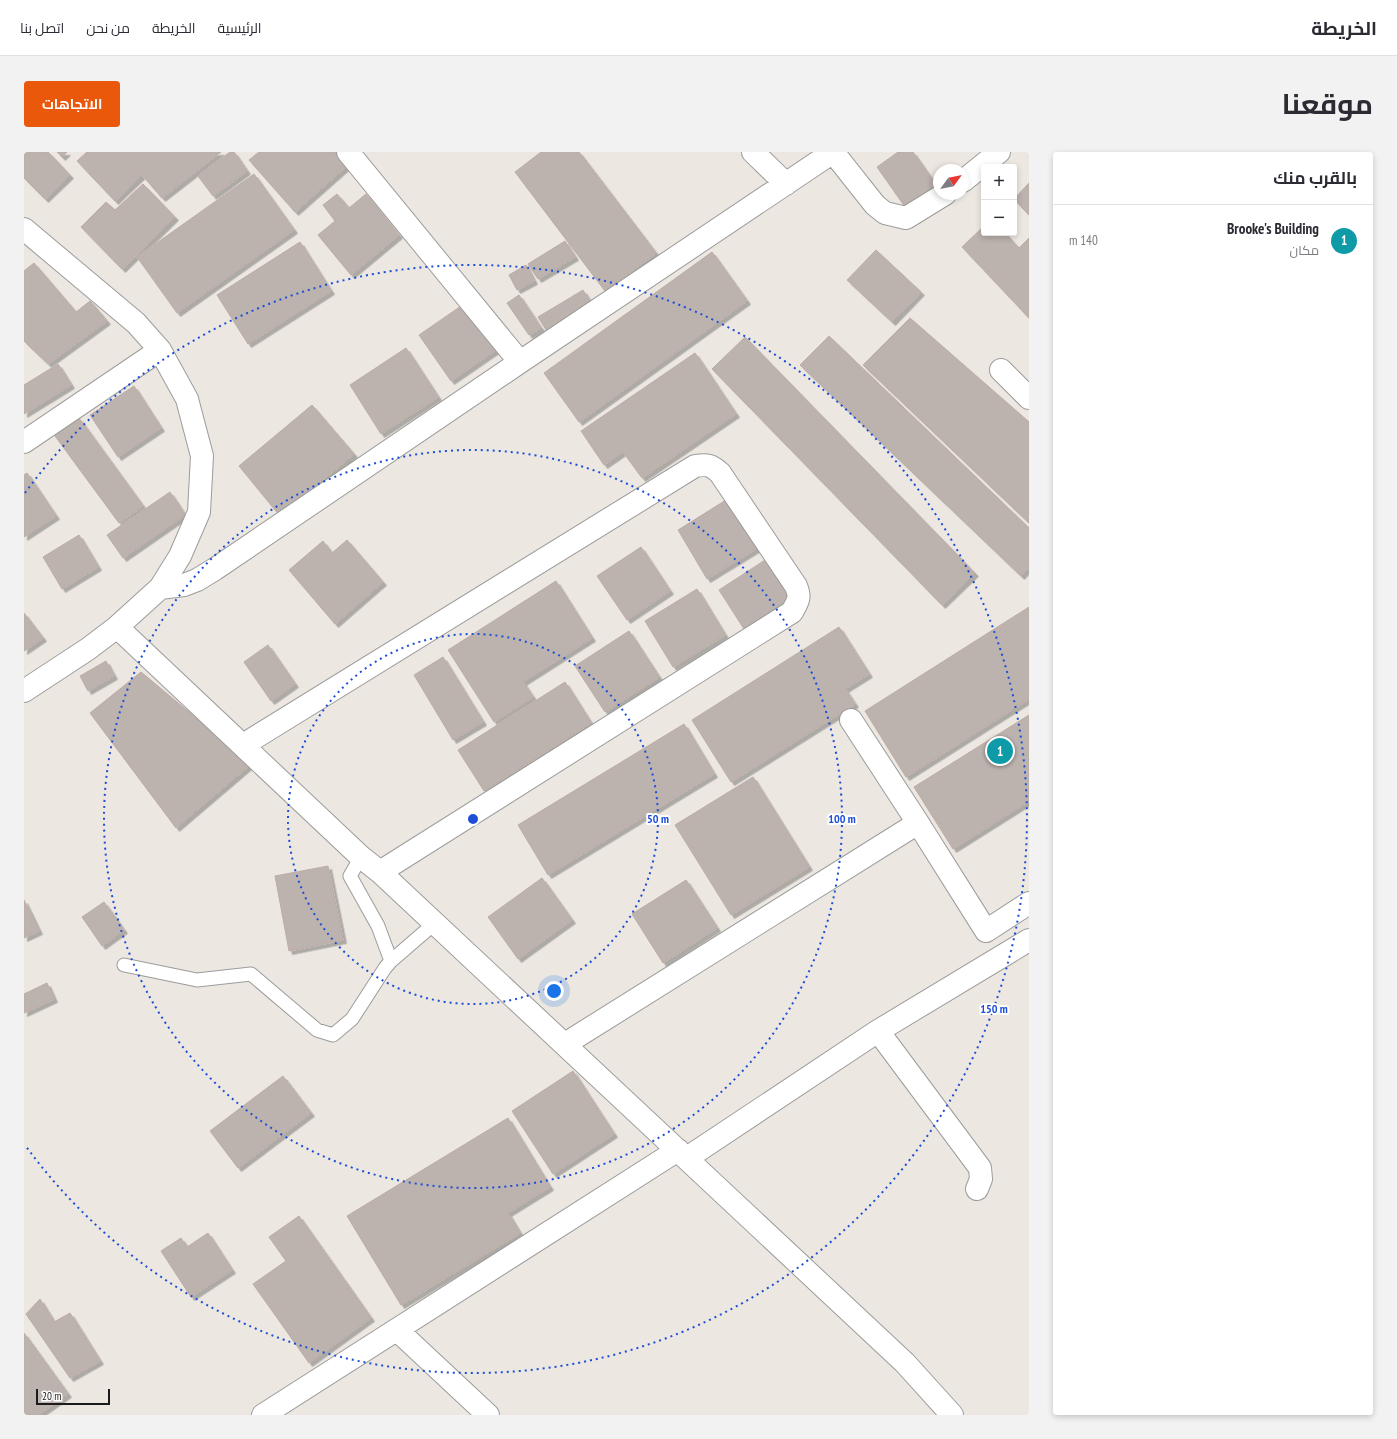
<!DOCTYPE html>
<html lang="ar">
<head>
<meta charset="utf-8">
<style>
  :root { --surface:#fff; --page:#f2f2f3; --text:#2b2b33; --muted:#7c7c81; --line:#e1e1e2; --accent:#ea580c }
  body { margin:0; font-family:"PT Sans Narrow",Cairo,sans-serif; background:var(--page); color:var(--text); direction:rtl }
  .controls { position:absolute; right:12px; top:12px; display:grid; overflow:hidden; border-radius:4px; box-shadow:0 2px 6px #0003 }
  .controls button { width:36px; height:36px; display:grid; place-items:center; padding:0; border:0; border-bottom:1px solid var(--line); background:var(--surface); color:var(--text); font:20px sans-serif }
  .compass { position:absolute; left:909px; top:12px; width:36px; height:36px; border-radius:50%; background:var(--surface); box-shadow:0 2px 6px #0003; rotate:57deg }
  .scale { position:absolute; left:12px; bottom:10px; width:74px; box-sizing:border-box; padding-left:4px; border:2px solid #1b1b1b; border-top:0; font-size:11px; line-height:14px; white-space:nowrap; color:#1b1b1b; -webkit-text-stroke:3px #fff; paint-order:stroke }
  .you { position:absolute; left:530px; top:839px; width:14px; height:14px; margin:-10px; border:3px solid #fff; border-radius:50%; background:#1a73e8; box-shadow:0 0 0 6px #1a73e833 }
  .badge { display:grid; place-items:center; width:26px; height:26px; border-radius:50%; background:var(--accent); color:#fff; font-size:13px; font-weight:700 }
  .pin { position:absolute; translate:-50% -50%; border:2px solid #fff; box-shadow:0 1px 4px #0006 }
  .list { margin:0; padding:0; list-style:none }
  h2 { display:flex; justify-content:space-between; align-items:center; height:52px; margin:0; padding:0 16px; font-size:17px }
  h2 small { font-size:13px; font-weight:400; color:var(--muted) }
  .list li { display:grid; grid-template-columns:26px 1fr auto; gap:12px; align-items:center; box-sizing:border-box; height:72px; padding:0 16px; border-top:1px solid var(--line) }
  .list b { display:block; font-size:15px; white-space:nowrap }
  .list p { margin:0; font-size:13px; white-space:nowrap; color:var(--muted) }
  .list em { font-size:13px; font-style:normal; color:var(--muted) }
  .map { position:relative; flex:none; width:1005px; height:1263px; overflow:hidden; direction:ltr; border-radius:4px }
  header { display:flex; align-items:center; gap:24px; box-sizing:border-box; height:56px; padding:0 20px; background:var(--surface); border-bottom:1px solid var(--line) }
  header strong { font-size:19px }
  nav { display:flex; gap:22px; margin-inline-start:auto; font-size:14px }
  .intro { display:flex; align-items:center; justify-content:space-between; box-sizing:border-box; height:96px; padding:0 24px }
  h1 { margin:0; font-size:28px }
  .button { padding:10px 18px; border-radius:4px; background:var(--accent); color:#fff; font-size:14px; font-weight:700 }
  main { display:flex; gap:24px; padding:0 24px }
  aside { flex:1; background:var(--surface); border-radius:4px; box-shadow:0 2px 6px #0003 }
  .map>svg:first-child { display:block }
  .building { fill:#bcb2ae; stroke:#bdaca5; filter:url(#shadow) }
  .lines { fill:none; stroke-linecap:round; stroke-linejoin:round }
  .lane-casing { stroke:#9c9c9c; stroke-width:15 }
  .street-casing { stroke:#9c9c9c; stroke-width:24 }
  .lane { stroke:#fff; stroke-width:13 }
  .street { stroke:#fff; stroke-width:22 }
  .ring { fill:none; stroke:#1d4ed8; stroke-width:2; stroke-dasharray:2 4 }
  .centre { fill:#1d4ed8; stroke:#fff; stroke-width:2 }
  .ring-label { font-size:12px; text-anchor:middle; font-weight:bold; fill:#1d4ed8; stroke:#fff; stroke-width:4; stroke-linejoin:round; paint-order:stroke }
</style>
</head>
<body>
<header>
<strong>الخريطة</strong>
<nav><a>الرئيسية</a><a>الخريطة</a><a>من نحن</a><a>اتصل بنا</a></nav>
</header>
<div class="intro"><h1>موقعنا</h1><a class="button">الاتجاهات</a></div>
<main>
<aside>
<h2>بالقرب منك<small></small></h2>
<ul class="list">
<li><span class="badge" style="background:#0f9aa8">1</span><div><b>Brooke's Building</b><p>مكان</p></div><em>140 m</em></li>
</ul>
</aside>
<div class="map">
<svg width="1005" height="1263" viewBox="0 0 1005 1263">
  <defs>
    <filter id="shadow"><feDropShadow dx="3.5" dy="3.5" stdDeviation="0" flood-color="#0004"/></filter>
  </defs>
  <rect width="100%" height="100%" fill="#ece7e1"/>
  <path class="building" d="M0,0H24L46,23L21,47L0,26Z
    M33,0H43L38,5Z
    M63,0H197L138,46L118,23L91,49L53,9Z
    M206,0H210L223,19L189,44L174,24Z
    M235,0H312L324,13L271,60L225,8Z
    M517,0H555L632,101L581,139L491,20Z
    M874,0H889L912,33L881,55L853,15Z
    M230,22L270,78L153,161L113,105Z
    M1005,31V63L990,47Z
    M119,32L151,65L98,117L57,75L82,50L91,58Z
    M313,42L325,56L342,42L375,83L327,123L294,83L311,69L299,53Z
    M960,74V81H981L995,96L1005,86V166L938,95Z
    M541,89L551,105L514,127L504,112Z
    M276,90L307,139L224,192L193,143Z
    M852,98L897,140L868,170L823,128Z
    M688,100L723,149L555,270L520,221Z
    M10,111L52,160L66,149L83,169L24,212L0,189V119Z
    M502,113L510,129L493,138L485,123Z
    M559,138L569,154L524,181L514,165Z
    M495,143L517,176L505,183L483,151Z
    M440,152L472,198L427,229L395,183Z
    M886,166L1005,270V371L839,213Z
    M805,184L1005,376V415L997,424L776,213Z
    M721,185L951,421L918,453L688,217Z
    M382,196L414,245L357,282L326,233Z
    M671,201L712,262L618,326L599,300L580,313L557,279Z
    M34,212L47,233L0,262V233Z
    M110,234L137,276L94,305L66,263Z
    M288,253L330,302L256,364L215,314Z
    M55,266L119,354L95,371L31,284Z
    M3,321L32,364L0,385V323Z
    M146,340L161,363L99,406L83,383Z
    M702,348L732,397L683,427L654,378Z
    M55,383L74,415L38,437L19,405Z
    M323,388L359,430L311,472L265,418L299,389L308,401Z
    M617,395L646,439L603,468L573,424Z
    M741,408L766,447L720,477L695,438Z
    M532,429L568,486L499,530L509,545L470,570L424,498Z
    M673,437L701,483L649,515L621,469Z
    M1005,455V547L882,625L841,559Z
    M0,461L19,486L0,499Z
    M815,475L845,522L821,537L831,552L707,630L668,568Z
    M605,479L635,525L581,560L551,514Z
    M244,493L271,532L247,549L220,510Z
    M419,505L459,570L429,588L390,523Z
    M82,509L90,524L64,539L56,524Z
    M117,520L227,612L152,676L66,561Z
    M541,530L567,571L460,639L434,598Z
    M1005,563V649L929,697L890,635Z
    M660,572L690,622L524,723L494,673Z
    M729,625L785,715L707,763L651,673Z
    M304,714L319,788L265,799L251,724Z
    M518,726L548,768L494,807L464,765Z
    M662,728L693,776L639,811L608,762Z
    M0,748L15,779L0,786Z
    M80,750L100,778L78,794L58,765Z
    M23,831L30,847L0,861V842Z
    M549,919L590,982L529,1022L488,959Z
    M259,924L287,961L214,1016L186,979Z
    M484,966L526,1035L484,1061L496,1081L377,1153L323,1064Z
    M275,1064L347,1166L285,1211L229,1132L262,1109L245,1085Z
    M184,1081L208,1118L167,1145L137,1099L157,1086L163,1095Z
    M16,1147L30,1170L46,1161L76,1209L46,1226L2,1162Z
    M0,1181L44,1242L14,1263H0Z"/>
  <g class="lines">
    <g class="lane-casing">
      <path id="lane" d="M367,809L411,771
        M100,813L173,828L227,822L293,878L309,883L328,867L361,816L367,809L354,774L326,724L337,705"/>
    </g>
    <g class="street-casing">
      <path id="street" d="M324,0L496,210
        M729,0L762,32
        M809,0L851,53L861,61L882,66L921,42
        M939,29L975,0
        M0,77L112,171L136,198L163,247L178,304L175,360L156,404L136,436L93,475L64,497L0,539
        M977,218L1005,246
        M0,290L136,198
        M136,436L160,433L173,428L191,417L496,210L809,0
        M93,475L337,705L356,720L881,1211L928,1263
        M827,568L894,671L962,779L1005,751
        M219,593L671,314C684,312 687,313 696,321L772,434C777,446 774,449 768,460L356,720
        M854,879L956,1016L957,1027L953,1037
        M541,892L894,671
        M663,1006L854,879L1005,788
        M373,1178L464,1263
        M239,1263L654,998"/>
    </g>
    <use href="#lane" class="lane"/>
    <use href="#street" class="street"/>
  </g>
  <g class="ring">
    <circle cx="449" cy="667" r="185"/>
    <circle cx="449" cy="667" r="369"/>
    <path d="M1 341A554 554 0 1 1 1 993"/>
  </g>
  <circle cx="449" cy="667" r="6" class="centre"/>
  <g class="ring-label">
    <text x="634" y="671">50 m</text>
    <text x="818" y="671">100 m</text>
    <text x="970" y="861">150 m</text>
  </g>
</svg>
<div class="controls">
<button>+</button>
<button>−</button>
</div>
<svg class="compass" viewBox="-18 -18 36 36"><path d="M0-13l5 13h-10z" fill="#e53935"/><path d="M0 13l5-13h-10z" fill="#7c7c81"/></svg>
<div class="scale">20 m</div>
<div class="you"></div>
<div class="pin badge" style="left:976px;top:599px;background:#0f9aa8">1</div>
</div>
</main>
</body>
</html>
